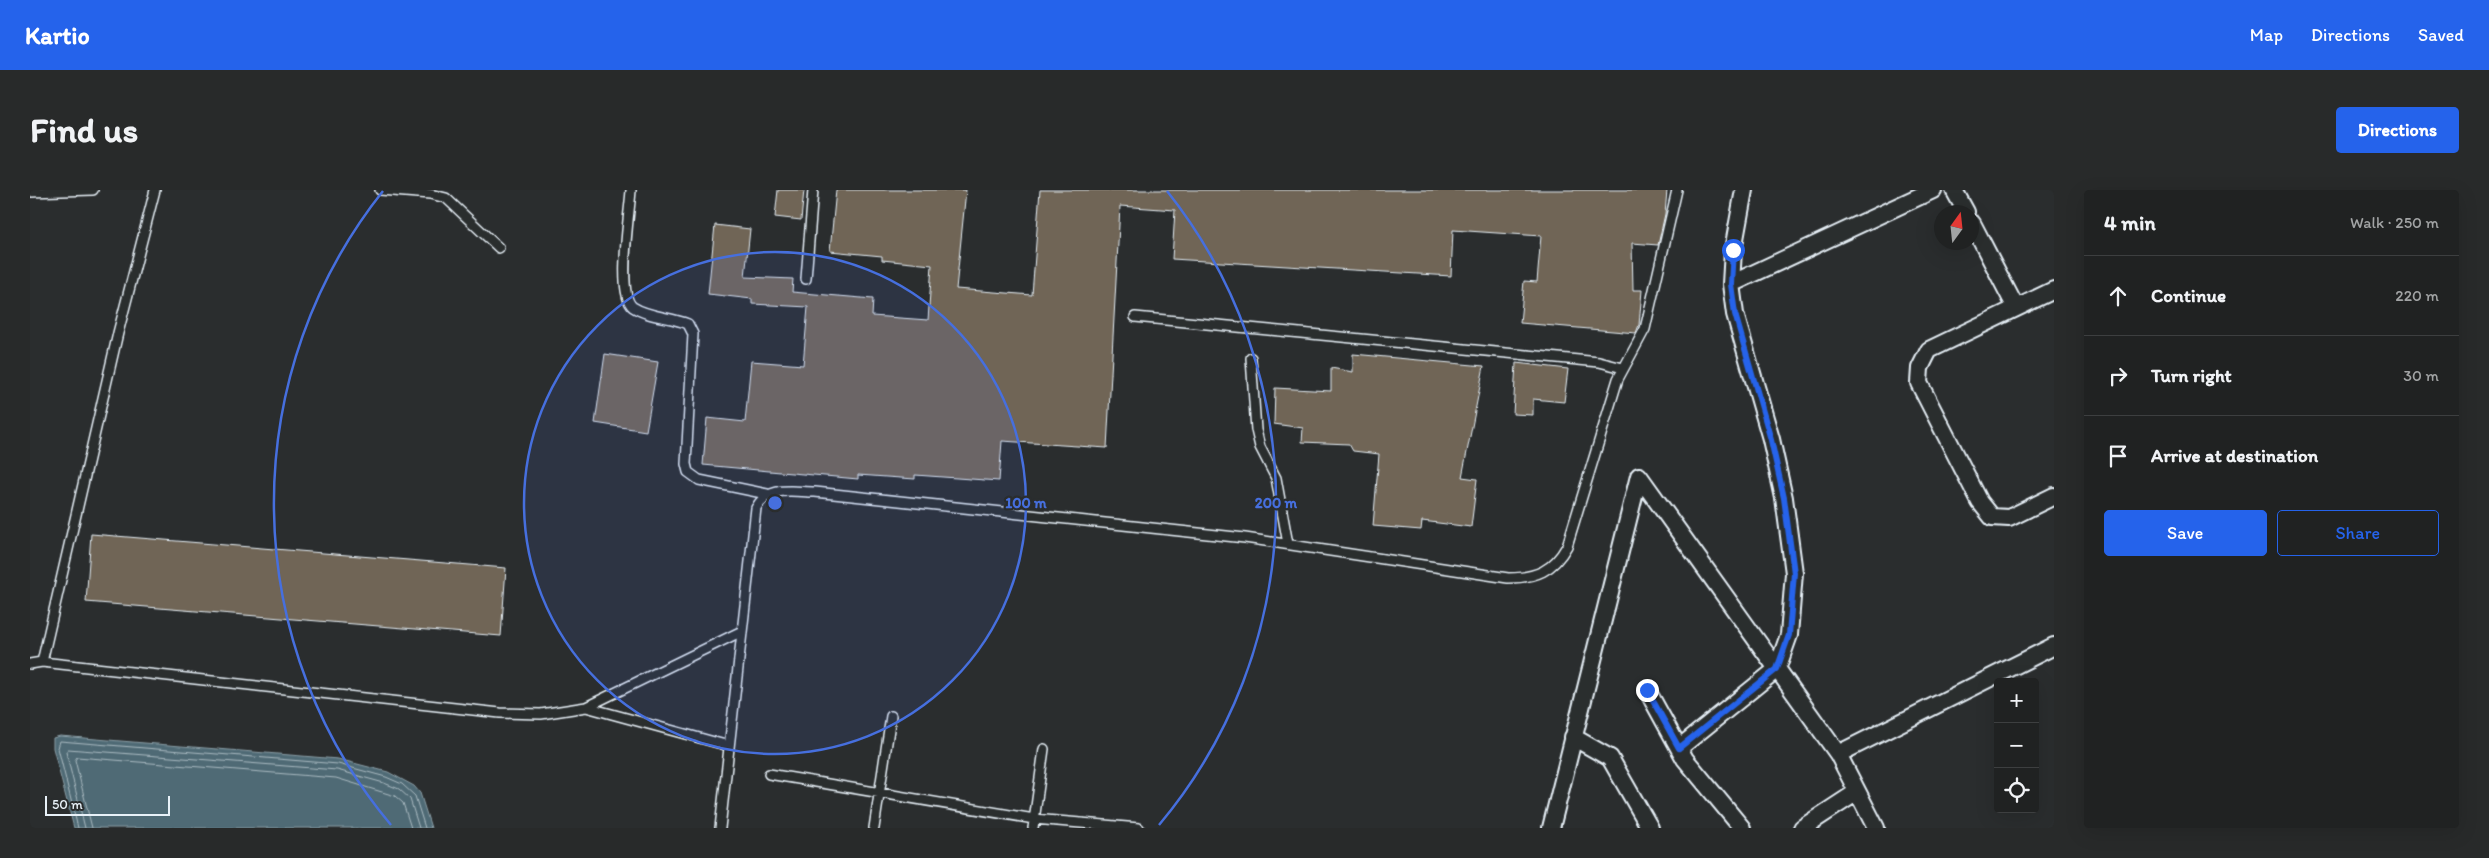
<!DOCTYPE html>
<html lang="en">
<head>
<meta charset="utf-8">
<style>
  :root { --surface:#202222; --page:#282a2a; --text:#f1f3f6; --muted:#a2a4a5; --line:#3d3f40; --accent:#2563eb }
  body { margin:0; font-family:Itim,sans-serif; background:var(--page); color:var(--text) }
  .controls { position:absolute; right:15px; bottom:15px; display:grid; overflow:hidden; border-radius:5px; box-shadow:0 5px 20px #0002 }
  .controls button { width:45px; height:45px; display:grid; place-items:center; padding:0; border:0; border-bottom:1px solid var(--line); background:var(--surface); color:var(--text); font:25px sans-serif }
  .compass { position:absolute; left:1904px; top:15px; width:45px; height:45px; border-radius:50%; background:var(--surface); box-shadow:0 5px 20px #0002; rotate:15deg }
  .scale { position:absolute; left:15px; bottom:12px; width:125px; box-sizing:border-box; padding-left:5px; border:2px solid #e8f1f8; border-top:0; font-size:14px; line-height:18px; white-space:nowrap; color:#e8f1f8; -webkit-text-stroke:4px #2a2d2e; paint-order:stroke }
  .stop { position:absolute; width:15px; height:15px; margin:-11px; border:4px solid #2563eb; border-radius:50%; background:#fff }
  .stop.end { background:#2563eb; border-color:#fff; box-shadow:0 1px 5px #0008 }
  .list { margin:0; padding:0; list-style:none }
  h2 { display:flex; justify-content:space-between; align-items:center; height:65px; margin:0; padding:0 20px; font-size:21px }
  h2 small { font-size:16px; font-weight:400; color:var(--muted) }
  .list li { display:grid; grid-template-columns:32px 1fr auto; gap:15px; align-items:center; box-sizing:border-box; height:80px; padding:0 20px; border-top:1px solid var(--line) }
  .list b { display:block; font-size:19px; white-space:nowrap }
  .list em { font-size:16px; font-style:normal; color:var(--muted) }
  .actions { display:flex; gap:10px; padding:15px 20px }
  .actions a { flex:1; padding:11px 0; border:1px solid var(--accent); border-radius:5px; text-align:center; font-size:18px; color:var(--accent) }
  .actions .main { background:var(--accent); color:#fff }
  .icon { flex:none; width:28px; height:28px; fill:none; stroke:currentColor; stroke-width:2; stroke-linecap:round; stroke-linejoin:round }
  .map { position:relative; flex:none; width:2024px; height:638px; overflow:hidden; border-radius:5px }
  header { display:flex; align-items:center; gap:30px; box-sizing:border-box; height:70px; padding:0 25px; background:var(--accent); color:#fff }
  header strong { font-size:24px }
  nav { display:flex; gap:28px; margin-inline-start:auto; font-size:18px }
  .intro { display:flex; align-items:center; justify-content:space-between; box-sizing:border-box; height:120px; padding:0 30px }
  h1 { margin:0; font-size:35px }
  .button { padding:12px 22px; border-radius:5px; background:var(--accent); color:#fff; font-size:18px; font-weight:700 }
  main { display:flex; gap:30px; padding:0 30px }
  aside { flex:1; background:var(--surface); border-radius:5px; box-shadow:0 5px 20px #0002 }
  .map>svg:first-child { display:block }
  .water { fill:#4f6a74; stroke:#8ca0a9 }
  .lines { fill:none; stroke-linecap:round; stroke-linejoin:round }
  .shore { stroke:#abbbc3; stroke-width:1 }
  .building { fill:#6f6556; stroke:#e8f1f8 }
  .service-casing { stroke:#e8f1f8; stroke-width:12 }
  .minor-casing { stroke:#e8f1f8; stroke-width:20 }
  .service { stroke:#2a2d2e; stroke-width:9 }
  .minor { stroke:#2a2d2e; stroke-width:16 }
  .route { stroke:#2563eb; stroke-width:6 }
  .ring { fill:none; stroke:#466fde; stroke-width:2.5 }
  .centre { fill:#466fde; stroke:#2a2d2e; stroke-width:2.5 }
  .ring-label { font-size:15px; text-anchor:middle; font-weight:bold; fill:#466fde; stroke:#2a2d2e; stroke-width:4.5; stroke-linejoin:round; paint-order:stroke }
</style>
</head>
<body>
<header>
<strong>Kartio</strong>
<nav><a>Map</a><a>Directions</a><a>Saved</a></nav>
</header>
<div class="intro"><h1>Find us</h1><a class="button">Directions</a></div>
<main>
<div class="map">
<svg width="2024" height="638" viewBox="0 0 2024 638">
  <rect width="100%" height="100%" fill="#2a2d2e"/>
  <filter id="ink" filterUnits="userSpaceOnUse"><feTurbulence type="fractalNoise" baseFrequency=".02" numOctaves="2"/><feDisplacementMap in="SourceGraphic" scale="10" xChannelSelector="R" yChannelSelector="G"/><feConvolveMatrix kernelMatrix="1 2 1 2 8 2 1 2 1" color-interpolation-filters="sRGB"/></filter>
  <g filter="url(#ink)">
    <path class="water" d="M30,546L308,569L358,582L384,596L390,603L401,638H44L23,558V548Z"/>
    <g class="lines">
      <path class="shore" d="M48,638L28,558L30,551L308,574L356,587L372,594L385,606L395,638
        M55,638L36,562L38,559L307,580L354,593L369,599L380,609L389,638
        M62,638L45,570L47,567L306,588L365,606L373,613L381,638"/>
    </g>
    <path class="building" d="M748,0H774L771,30L745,27Z
      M806,0H936L926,99L1002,105L1010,0H1637L1635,24L1628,55L1602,53L1603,100H1612L1609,135L1606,143L1490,133L1494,91L1507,92L1511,46L1423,40L1421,86L1142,69L1145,20L1090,16L1077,258L972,251L969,291L885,285V289L828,285V289L673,275L677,228L715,232L721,171L773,175L778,117L722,114V109L678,104L685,35L720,39L715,87L763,89L762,102L843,109L842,126L898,130L902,75L852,70V66L800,61Z
      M575,164L628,172L616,241L565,233Z
      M1323,164L1454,176L1432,287L1447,289L1441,337L1392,331L1391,340L1343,336L1349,264L1323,261L1319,254L1272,252L1273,238L1244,234L1245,198L1301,201V178L1323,182Z
      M1486,173L1538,179L1534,212L1503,209V225L1483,224Z
      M61,344L476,378L471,446L56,412Z"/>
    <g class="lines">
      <g class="service-casing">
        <path id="service" d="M350,0L400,4L416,8L469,58
          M601,0C600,21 586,105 603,117C618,127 641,127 658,134L663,144L656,274L658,282L669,290L737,304
          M0,2L63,0
          M776,89L783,0
          M1105,127L1569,172L1593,178
          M1221,168L1226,240L1230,257L1246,288L1258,354
          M12,472L88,143L125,0
          M0,474L12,472L470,523L511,524L556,517L710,442
          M556,517L699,556
          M739,584L1004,629L1109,638
          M690,638L726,318C738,295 763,302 785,302L1215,348L1478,388C1506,388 1523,381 1537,356L1588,189L1615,139L1647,0
          M844,638L861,526
          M1003,638L1014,559"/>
      </g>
      <g class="minor-casing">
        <path id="minor" d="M1924,0L1936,22
          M1942,33L1986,118
          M1701,94L1903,0
          M2024,100L1899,160L1890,178L1889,193L1950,312L1962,327L1979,328L2024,306
          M1609,286L1808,564L1846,638
          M1617,500L1655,569L1712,638
          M1543,547L1580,568L1620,638
          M1649,558L1747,479L1759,445L1764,383L1754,308L1741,249L1705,124L1701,94L1703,60L1714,0
          M1808,564L2024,456
          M1521,638L1609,286
          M1772,638L1827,602"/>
      </g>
      <use href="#service" class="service"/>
      <use href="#minor" class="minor"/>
    </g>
  </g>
  <g class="lines" filter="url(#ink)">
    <path class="route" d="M1617,500L1649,558L1747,479L1759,445L1764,383L1754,308L1741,250L1705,124L1701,94L1703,60"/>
  </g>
  <circle cx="745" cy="313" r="251" fill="#466fde" fill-opacity=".12"/>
  <g class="ring">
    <circle cx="745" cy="313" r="251"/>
    <path d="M361 635A501 501 0 0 1 353 1M1137 1A501 501 0 0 1 1129 635"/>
  </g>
  <circle cx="745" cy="313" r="8" class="centre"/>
  <g class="ring-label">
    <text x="996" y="318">100 m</text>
    <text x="1246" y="318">200 m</text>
  </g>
</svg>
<div class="controls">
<button>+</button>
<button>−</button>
<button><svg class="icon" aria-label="locate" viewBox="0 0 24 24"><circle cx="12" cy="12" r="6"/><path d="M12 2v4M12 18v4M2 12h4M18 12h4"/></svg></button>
</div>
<svg class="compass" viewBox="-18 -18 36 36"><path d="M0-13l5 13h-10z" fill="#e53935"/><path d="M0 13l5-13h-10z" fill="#a2a4a5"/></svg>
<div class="scale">50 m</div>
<div class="stop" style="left:1703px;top:60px"></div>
<div class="stop end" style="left:1617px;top:500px"></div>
</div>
<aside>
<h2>4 min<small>Walk · 250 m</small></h2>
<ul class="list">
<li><svg class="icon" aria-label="ahead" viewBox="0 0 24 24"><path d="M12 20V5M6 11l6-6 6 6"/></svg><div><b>Continue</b></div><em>220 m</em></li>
<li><svg class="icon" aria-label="right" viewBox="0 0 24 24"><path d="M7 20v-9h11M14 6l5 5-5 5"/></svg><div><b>Turn right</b></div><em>30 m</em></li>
<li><svg class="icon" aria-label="arrive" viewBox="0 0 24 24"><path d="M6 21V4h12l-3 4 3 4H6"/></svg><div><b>Arrive at destination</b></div></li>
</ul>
<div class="actions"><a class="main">Save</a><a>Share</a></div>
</aside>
</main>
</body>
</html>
